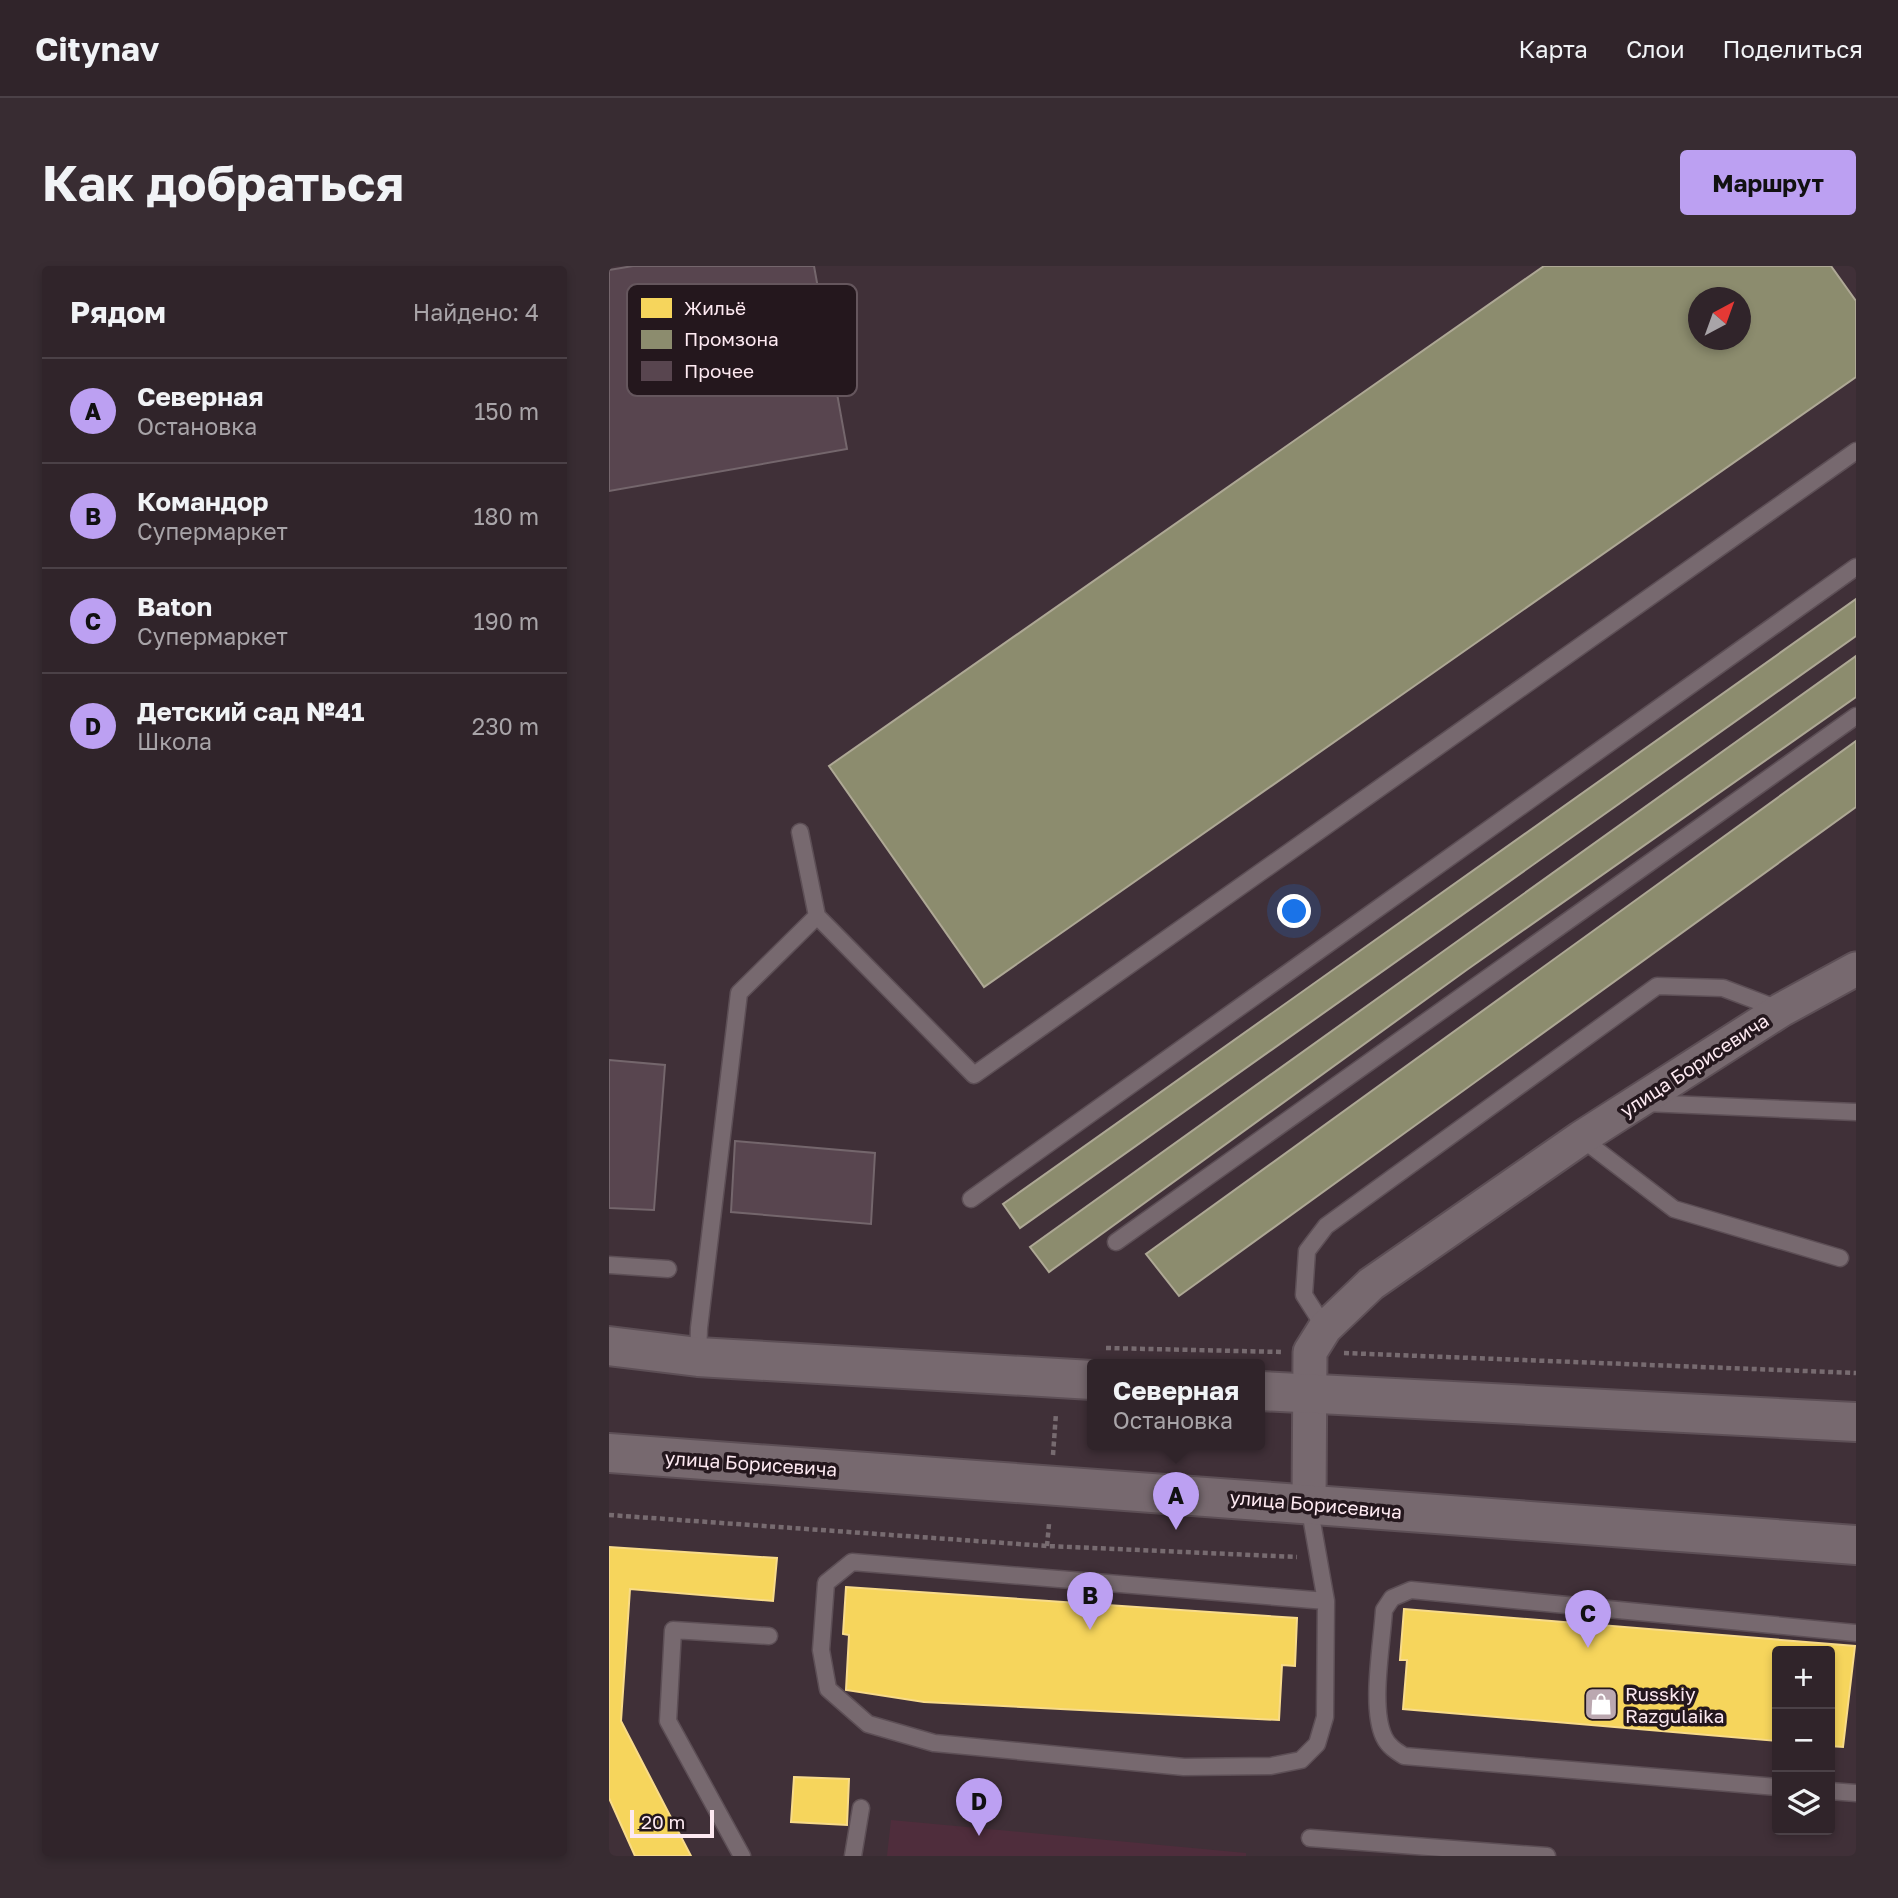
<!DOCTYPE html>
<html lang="ru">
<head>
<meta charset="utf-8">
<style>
  :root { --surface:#30242a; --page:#382c32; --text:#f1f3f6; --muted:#a8a4a8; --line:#4b4147; --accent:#bca0f2 }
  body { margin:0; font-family:"Golos Text",sans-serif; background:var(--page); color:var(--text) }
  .controls { position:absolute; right:21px; bottom:21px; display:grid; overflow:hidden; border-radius:7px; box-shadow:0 4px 10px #0003 }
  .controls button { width:63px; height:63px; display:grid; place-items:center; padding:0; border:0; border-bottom:2px solid var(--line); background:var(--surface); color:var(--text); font:35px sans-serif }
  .compass { position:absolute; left:1079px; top:21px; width:63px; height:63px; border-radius:50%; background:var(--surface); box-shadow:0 4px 10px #0003; rotate:41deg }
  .scale { position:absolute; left:21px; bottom:18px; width:84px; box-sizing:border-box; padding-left:7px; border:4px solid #fde9f1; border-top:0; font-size:19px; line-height:24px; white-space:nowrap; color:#fde9f1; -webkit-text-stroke:5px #24171d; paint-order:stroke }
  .you { position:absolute; left:686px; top:646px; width:24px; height:24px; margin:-18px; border:5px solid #fff; border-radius:50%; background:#1a73e8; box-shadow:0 0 0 10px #1a73e833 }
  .badge { display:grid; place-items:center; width:46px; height:46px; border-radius:50%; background:var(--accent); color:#111; font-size:23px; font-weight:700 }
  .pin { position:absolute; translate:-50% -58px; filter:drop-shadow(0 2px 4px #0008) }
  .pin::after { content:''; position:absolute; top:37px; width:24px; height:21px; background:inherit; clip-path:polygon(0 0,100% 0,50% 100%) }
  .popup { position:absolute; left:478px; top:1093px; width:178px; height:91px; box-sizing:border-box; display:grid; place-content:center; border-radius:7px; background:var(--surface); filter:drop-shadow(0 2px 5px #0005); font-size:23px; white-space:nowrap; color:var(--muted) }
  .popup b { font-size:26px; color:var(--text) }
  .popup::after { content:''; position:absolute; left:50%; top:100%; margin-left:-14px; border:14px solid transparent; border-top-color:var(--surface) }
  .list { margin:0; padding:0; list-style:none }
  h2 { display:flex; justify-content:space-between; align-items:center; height:91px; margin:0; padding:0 28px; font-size:30px }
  h2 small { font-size:23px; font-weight:400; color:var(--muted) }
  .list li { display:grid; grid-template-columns:46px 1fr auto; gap:21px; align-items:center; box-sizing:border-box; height:105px; padding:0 28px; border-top:2px solid var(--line) }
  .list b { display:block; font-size:26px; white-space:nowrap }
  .list p { margin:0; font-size:23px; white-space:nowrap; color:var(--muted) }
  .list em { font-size:23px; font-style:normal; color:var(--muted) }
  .icon { flex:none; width:38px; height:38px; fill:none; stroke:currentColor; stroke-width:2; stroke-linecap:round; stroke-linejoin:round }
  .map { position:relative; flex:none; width:1247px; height:1590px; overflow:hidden; border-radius:7px }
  header { display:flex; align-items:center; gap:42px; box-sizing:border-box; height:98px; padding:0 35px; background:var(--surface); border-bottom:2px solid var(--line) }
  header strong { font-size:33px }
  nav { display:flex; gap:38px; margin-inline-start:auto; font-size:24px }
  .intro { display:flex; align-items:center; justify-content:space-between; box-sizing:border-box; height:168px; padding:0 42px }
  h1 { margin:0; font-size:49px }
  .button { padding:18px 32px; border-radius:7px; background:var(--accent); color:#111; font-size:24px; font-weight:700 }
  main { display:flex; gap:42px; padding:0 42px }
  aside { flex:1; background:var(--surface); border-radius:7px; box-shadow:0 4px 10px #0003 }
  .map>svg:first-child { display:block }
  .built { fill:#4f2d3c }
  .homes { fill:#f6d55c; stroke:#f8db89; stroke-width:2 }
  .industry { fill:#8c8c6e; stroke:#aea895; stroke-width:2; fill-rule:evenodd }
  .building { fill:#58454f; stroke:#74666c; stroke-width:2 }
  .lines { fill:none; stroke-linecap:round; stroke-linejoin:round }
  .service-casing { stroke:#5d4f56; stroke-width:19 }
  .minor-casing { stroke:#5d4f56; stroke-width:37 }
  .tertiary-casing { stroke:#5d4f56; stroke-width:42 }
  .path { stroke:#776b70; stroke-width:4.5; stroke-dasharray:5 3.5; stroke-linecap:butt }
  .service { stroke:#77696f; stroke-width:16 }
  .minor { stroke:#77696f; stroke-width:33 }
  .tertiary { stroke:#77696f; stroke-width:38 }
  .labels { text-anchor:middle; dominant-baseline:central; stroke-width:7; stroke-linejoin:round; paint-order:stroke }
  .street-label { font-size:19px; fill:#fde9f1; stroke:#24171d }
  .poi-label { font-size:19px; fill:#fde9f1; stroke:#24171d; text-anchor:start }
  .key { fill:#24171d; stroke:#65565d; stroke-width:2 }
  .key-label { font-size:19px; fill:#fde9f1 }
</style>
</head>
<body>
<header>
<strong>Citynav</strong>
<nav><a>Карта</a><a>Слои</a><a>Поделиться</a></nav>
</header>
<div class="intro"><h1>Как добраться</h1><a class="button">Маршрут</a></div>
<main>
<aside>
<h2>Рядом<small>Найдено: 4</small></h2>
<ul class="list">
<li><span class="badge">A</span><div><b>Северная</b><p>Остановка</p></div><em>150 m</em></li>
<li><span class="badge">B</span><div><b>Командор</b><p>Супермаркет</p></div><em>180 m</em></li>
<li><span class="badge">C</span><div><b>Baton</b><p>Супермаркет</p></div><em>190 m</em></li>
<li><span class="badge">D</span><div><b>Детский сад №41</b><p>Школа</p></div><em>230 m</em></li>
</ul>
</aside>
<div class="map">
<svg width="1247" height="1590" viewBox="0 0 1247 1590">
  <rect width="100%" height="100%" fill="#403038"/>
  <path class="built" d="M282,1554L637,1587V1590H278Z"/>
  <path class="homes" d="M0,1281L168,1292L164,1335L21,1323L12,1455L82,1590H26L0,1532Z
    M237,1321L688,1352L686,1400L673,1399L670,1454L315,1436L237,1424L240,1369L234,1368Z
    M795,1343L1246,1380L1234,1481L1221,1480V1385H1168V1475L794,1443L798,1394H791Z
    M185,1511L240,1513L238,1559L182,1556Z"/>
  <path class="industry" d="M935,0H1222L1247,35V111L375,721L220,500ZM1090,32H1132V74H1090Z
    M1247,333V370L411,962L394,938Z
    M1247,390V431L859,703L440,1006L421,981Z
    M1247,475V541L570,1030L537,988Z"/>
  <path class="building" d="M24,0H205L238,183L0,225V4Z
    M0,794L56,799L45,944L0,942Z
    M126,875L266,887L262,958L122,946Z"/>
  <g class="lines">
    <g class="service-casing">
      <path id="service" d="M191,566L208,650L365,809L1247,185
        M1036,837L1247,846
        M972,872L1065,943L1231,992
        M362,933L1247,301
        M507,976L1247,450
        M0,999L59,1003
        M716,1062L695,1029L698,985L717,960L1048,720L1114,722L1172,744
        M89,1091L90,1062L130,727L208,650
        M700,1239L717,1335L716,1451L708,1478L692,1494L662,1500L575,1501L325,1477L259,1458L219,1423L212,1384L217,1317L243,1296L717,1335
        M1168,1521L795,1490C787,1485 779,1480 775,1471C761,1442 773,1378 775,1344L783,1332L802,1324L1247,1367
        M1221,1525L1247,1527
        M701,1572L938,1590
        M133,1590L59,1455L64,1364L160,1370
        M244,1590L252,1542"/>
    </g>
    <g class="minor-casing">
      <path id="minor" d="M700,1238L701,1086L716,1062L762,1018L972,872L1172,744L1247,703"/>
    </g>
    <g class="tertiary-casing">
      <path id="tertiary" d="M0,1080L89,1091L483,1114
        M651,1125L1247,1156
        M0,1187L1247,1279"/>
    </g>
    <path class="path" d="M497,1082L673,1086
      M735,1087L1247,1107
      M444,1189L447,1147
      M0,1249L438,1280L688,1291
      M438,1280L440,1258"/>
    <use href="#service" class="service"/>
    <use href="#minor" class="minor"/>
    <use href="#tertiary" class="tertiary"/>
  </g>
  <defs>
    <g id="shop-square" transform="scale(1.75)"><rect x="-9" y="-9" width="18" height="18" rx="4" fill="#bba8b0" stroke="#24171d"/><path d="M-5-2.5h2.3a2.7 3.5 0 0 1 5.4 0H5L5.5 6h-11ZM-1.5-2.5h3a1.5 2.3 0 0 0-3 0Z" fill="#fff"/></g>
  </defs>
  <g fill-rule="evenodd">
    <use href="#shop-square" x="992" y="1438"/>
  </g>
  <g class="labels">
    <g class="street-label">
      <text transform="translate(1085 799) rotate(-33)">улица Борисевича</text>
      <text transform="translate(142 1197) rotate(4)">улица Борисевича</text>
      <text transform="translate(707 1238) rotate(5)">улица Борисевича</text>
    </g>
    <g class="poi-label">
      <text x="1016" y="1427">Russkiy<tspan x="1016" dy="22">Razgulaika</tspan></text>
    </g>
  </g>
  <rect x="18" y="18" width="230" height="112" rx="10" class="key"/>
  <rect x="32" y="32" width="31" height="20" fill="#f6d55c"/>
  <rect x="32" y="64" width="31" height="19" fill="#8c8c6e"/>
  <rect x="32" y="95" width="31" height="20" fill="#58454f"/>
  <g class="key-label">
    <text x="75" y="49">Жильё</text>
    <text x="75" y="80">Промзона</text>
    <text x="75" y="112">Прочее</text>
  </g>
</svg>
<div class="controls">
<button>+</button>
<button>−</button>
<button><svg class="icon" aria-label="layers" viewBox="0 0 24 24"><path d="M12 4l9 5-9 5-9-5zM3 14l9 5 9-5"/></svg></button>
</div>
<svg class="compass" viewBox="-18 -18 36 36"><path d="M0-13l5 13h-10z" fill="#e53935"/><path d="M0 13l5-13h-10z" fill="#a8a4a8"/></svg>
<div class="scale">20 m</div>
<div class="you"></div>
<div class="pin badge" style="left:567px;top:1264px">A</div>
<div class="popup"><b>Северная</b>Остановка</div>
<div class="pin badge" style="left:481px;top:1364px">B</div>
<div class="pin badge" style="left:979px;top:1382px">C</div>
<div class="pin badge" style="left:370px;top:1570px">D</div>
</div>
</main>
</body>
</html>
